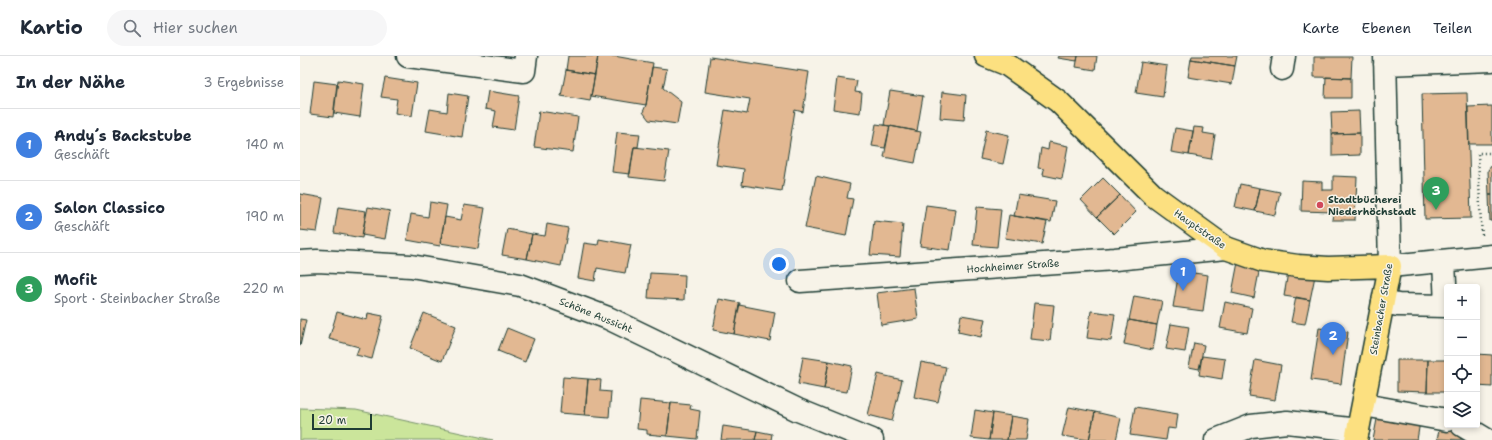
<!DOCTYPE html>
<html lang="de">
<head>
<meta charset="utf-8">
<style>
  :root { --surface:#fff; --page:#f6f6f7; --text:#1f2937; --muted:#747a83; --line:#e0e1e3; --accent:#d1495b }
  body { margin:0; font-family:"Shantell Sans",sans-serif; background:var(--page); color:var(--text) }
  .controls { position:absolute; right:12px; bottom:12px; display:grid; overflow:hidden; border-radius:4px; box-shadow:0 2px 6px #0003 }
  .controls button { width:36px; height:36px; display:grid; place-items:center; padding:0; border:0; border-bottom:1px solid var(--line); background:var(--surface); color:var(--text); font:20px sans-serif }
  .scale { position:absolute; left:12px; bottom:10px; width:60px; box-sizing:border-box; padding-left:4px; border:2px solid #1f3d34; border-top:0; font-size:11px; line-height:14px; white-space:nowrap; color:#1f3d34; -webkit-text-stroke:3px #f7f3e8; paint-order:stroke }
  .you { position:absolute; left:479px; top:208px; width:14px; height:14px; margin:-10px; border:3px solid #fff; border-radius:50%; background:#1a73e8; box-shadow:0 0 0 6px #1a73e833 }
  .badge { display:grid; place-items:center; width:26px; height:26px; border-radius:50%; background:var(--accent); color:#fff; font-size:13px; font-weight:700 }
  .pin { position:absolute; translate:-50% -33px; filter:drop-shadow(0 1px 2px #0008) }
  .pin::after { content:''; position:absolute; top:21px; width:14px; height:12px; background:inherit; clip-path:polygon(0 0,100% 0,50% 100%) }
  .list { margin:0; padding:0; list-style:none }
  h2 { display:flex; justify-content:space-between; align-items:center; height:52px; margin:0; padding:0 16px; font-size:17px }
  h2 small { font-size:13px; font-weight:400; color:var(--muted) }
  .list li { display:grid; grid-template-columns:26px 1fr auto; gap:12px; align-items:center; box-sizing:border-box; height:72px; padding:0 16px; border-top:1px solid var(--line) }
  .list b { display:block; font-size:15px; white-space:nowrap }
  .list p { margin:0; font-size:13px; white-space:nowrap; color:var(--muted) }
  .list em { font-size:13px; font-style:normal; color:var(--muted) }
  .icon { flex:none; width:22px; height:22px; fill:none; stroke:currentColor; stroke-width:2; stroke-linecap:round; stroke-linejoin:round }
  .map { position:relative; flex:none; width:1192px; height:384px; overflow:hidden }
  header { display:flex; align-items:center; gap:24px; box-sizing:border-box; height:56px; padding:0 20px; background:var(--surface); border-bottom:1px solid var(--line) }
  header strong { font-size:19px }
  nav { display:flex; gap:22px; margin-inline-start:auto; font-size:14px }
  .search { width:280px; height:36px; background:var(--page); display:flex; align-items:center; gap:10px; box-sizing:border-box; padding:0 14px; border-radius:22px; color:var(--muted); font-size:15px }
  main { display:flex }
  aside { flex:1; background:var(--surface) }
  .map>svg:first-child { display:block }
  .green { fill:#cbe59b; stroke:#759168 }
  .building { fill:#e2b892; stroke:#1f3d34 }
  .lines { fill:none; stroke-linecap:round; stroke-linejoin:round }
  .minor-casing { stroke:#1f3d34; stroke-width:25 }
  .major-casing { stroke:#1f3d34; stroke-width:25 }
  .path { stroke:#1f3d34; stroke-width:2.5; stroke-dasharray:1 3; stroke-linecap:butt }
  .minor { stroke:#f7f3e8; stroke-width:22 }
  .major { stroke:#fce080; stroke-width:22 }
  .poi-dot { fill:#d1495b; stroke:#f7f3e8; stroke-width:1.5 }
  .labels { text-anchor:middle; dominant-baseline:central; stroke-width:3; stroke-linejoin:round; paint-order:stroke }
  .poi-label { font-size:10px; font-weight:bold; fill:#1f3d34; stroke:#f7f3e8; text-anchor:start }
  .street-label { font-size:10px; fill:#1f3d34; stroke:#f7f3e8 }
</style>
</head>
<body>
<header>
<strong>Kartio</strong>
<div class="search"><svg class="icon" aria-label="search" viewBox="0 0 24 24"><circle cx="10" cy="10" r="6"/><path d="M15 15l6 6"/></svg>Hier suchen</div>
<nav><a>Karte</a><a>Ebenen</a><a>Teilen</a></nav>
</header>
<main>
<aside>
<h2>In der Nähe<small>3 Ergebnisse</small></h2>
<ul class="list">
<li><span class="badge" style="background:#3f7fe0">1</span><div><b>Andy´s Backstube</b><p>Geschäft</p></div><em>140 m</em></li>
<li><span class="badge" style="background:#3f7fe0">2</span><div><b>Salon Classico</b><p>Geschäft</p></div><em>190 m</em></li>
<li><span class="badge" style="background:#2e9e5b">3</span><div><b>Mofit</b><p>Sport · Steinbacher Straße</p></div><em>220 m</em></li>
</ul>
</aside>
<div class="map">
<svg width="1192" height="384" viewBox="0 0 1192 384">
  <rect width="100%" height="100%" fill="#f7f3e8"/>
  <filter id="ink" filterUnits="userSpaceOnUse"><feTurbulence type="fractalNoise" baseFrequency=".025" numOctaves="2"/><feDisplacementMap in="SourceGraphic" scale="8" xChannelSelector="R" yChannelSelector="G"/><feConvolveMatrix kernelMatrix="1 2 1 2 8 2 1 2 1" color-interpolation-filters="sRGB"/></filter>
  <g filter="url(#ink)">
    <path class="green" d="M0,352L56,354L193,384H0Z"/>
    <path class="building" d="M268,0H298L295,19L266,14Z
      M298,0H314L353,7L346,49L291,40Z
      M759,0H778L777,5L758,2Z
      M778,0H797L795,14L776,11Z
      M892,0H937L935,10L891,3Z
      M410,1L509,16L503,56L495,54L482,135L442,129L444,113L416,109L425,54L447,58L450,43L405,36Z
      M1014,1H1052L1051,22L1014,21Z
      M891,3L935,10L932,28L888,21Z
      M841,6L867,10L863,41L836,37Z
      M352,11L367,13L363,32L381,46L377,68L349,64L343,56L346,49Z
      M266,14L295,19L290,45L261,40Z
      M1026,21L1051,22V42H1025Z
      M85,22L117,27L112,60L95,57L97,43L81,41Z
      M537,22L557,25L555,36L562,37L560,57L533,53Z
      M38,24L64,28L60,61L34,57Z
      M14,25L37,28L33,61L10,58Z
      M188,35L219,40L214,74L193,71L196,55L185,53Z
      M590,35L623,40L617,75L584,69Z
      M642,36L666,39L664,64L640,62Z
      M149,37L168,40L162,81L126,75L130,53L147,56Z
      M1167,37L1171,162L1125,163L1122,38Z
      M1192,50V88H1169L1168,51Z
      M239,55L278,61L273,96L234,91Z
      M1059,55L1060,77L1032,78L1031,56Z
      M576,68L590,70L585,92L572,90Z
      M590,70L621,76L615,107L584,101Z
      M894,71L904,72L903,77L915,79L911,103L889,99Z
      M875,72L893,75L889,99L871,96Z
      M686,74L709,79L703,108L680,103Z
      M317,76L340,78L338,91H334L330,118L312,116Z
      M1060,77V99L1032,100V78Z
      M749,86L768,90L762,123L743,119L744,113L738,112L741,92L748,94Z
      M334,91L369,95L364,125L329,121Z
      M1192,109V139H1189L1188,114Z
      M516,120L550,128L547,142L553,143L546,180L505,172Z
      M1033,120L1057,121L1055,164H1032L1033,156L1001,155L1002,125L1022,126V134H1033Z
      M803,122L820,139L797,161L781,144Z
      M940,128L960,132L955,155L935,151Z
      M960,132L980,136L975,159L955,155Z
      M0,138L23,142L17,176L0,174Z
      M718,139L755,145L751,166L714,160Z
      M820,139L836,156L814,178L797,161Z
      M1189,139H1192V165H1190Z
      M130,146L147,149L140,190L107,184L111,158L128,161Z
      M164,149L185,152L178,193L140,187L145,161L161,164Z
      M626,149L656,153L650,194L620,190Z
      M38,151L66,155L62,182L34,177Z
      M68,151L90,155L85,183L62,179Z
      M677,151L701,153L697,191L673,189Z
      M709,159L747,166L742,188L705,182Z
      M574,165L603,168L600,201L570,199Z
      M247,168L268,172L261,210L227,203L232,178L245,180Z
      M207,173L232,178L227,203L202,199Z
      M299,183L331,189L325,217L297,212L295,225L278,222L284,187L298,189Z
      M938,206L960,211L954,242L932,237Z
      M879,215L908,219L903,255L873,251Z
      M988,216L1015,220L1010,244L984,240Z
      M350,217L385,219L384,244L348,242Z
      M614,232L618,263L581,269L577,237Z
      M834,240L862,245L857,269L829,264Z
      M996,241L1010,244L1005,268L991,266Z
      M419,243L440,247L434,278L413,274Z
      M925,246L952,252L947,277L920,272Z
      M734,247L754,249L750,285L730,283Z
      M439,249L475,256L470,285L434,278Z
      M791,255L815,258L811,285L787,282Z
      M37,256L67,264L68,257L83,260L72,303L56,299L59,291L29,283Z
      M124,257L156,270L142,305L110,292Z
      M661,259L685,263L681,281L658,276Z
      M0,263L6,264L0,290Z
      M829,264L857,269L853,294L824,288Z
      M871,268L889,271L885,296L866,293Z
      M207,272L234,283L225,306L198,295Z
      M1019,272L1048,276L1041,328L1011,324Z
      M894,287L904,289L899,313L889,311Z
      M1177,298L1192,299V331L1177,330Z
      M902,300L925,303L922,323L899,319Z
      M503,301L529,305L524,333L498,328Z
      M955,304L981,309L975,344L949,340Z
      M1097,304H1128L1127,336L1097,335Z
      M1128,304H1147V336H1127Z
      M529,305L552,310L547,336L524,333Z
      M621,306L646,311L638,346L614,341Z
      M578,318L602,324L592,365L568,359Z
      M263,321L288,323L285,359L260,357Z
      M288,323L301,324L300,335L311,336L309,361L285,359Z
      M340,344L371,347L367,380L347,378V374L337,373Z
      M371,347L391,349L390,353L400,355L397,383L367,380Z
      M769,351L795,356L789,384L762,380Z
      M835,351L878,358L876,373L868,372L866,384L830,379Z
      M675,354L693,357L689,384L671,382Z
      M795,356L821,362L816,384H789Z
      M693,357L711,360L707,384H689Z
      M1078,358L1120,366L1117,384H1073Z
      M711,360L729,363L726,384H707Z
      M1141,367L1163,373L1160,382L1165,383V384L1137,383Z
      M423,370L457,375L455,384H421Z
      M457,375L472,378L471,384H455Z"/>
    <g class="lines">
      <g class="minor-casing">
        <path id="minor" d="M108,0L224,15L226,0
          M1085,0L1090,210L1192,200
          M1085,8L1192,4
          M982,13L984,0
          M0,206L17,205L111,210L220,229L308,262L498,354L572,384
          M500,225L815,203L926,192
          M1083,246L1098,249L1146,250L1144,205
          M1064,349L1147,364
          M1162,369L1187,384
          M916,384L951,370L987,366L1058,374"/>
      </g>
      <g class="major-casing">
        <path id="major" d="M686,0L706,8L758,45L853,139L926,192L963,205L998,210L1028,212L1090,210L1056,384"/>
      </g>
      <path class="path" d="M1182,179L1180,152L1178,97H1192"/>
      <use href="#minor" class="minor"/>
      <use href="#major" class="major"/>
    </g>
  </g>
  <circle class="poi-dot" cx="1020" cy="149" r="4"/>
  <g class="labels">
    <g class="poi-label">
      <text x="1028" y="143">Stadtbücherei<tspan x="1028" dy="12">Niederhöchstadt</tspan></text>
    </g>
    <g class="street-label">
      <text transform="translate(900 173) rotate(35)">Hauptstraße</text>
      <text transform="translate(713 210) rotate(-4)">Hochheimer Straße</text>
      <text transform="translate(1081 253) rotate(-80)">Steinbacher Straße</text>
      <text transform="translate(296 259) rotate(22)">Schöne Aussicht</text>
    </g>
  </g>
</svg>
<div class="controls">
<button>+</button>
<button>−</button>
<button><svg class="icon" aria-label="locate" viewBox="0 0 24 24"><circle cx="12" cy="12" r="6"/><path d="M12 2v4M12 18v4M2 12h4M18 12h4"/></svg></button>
<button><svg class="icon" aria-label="layers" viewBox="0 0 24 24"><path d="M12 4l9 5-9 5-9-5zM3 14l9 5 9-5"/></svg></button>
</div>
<div class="scale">20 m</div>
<div class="you"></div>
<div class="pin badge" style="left:883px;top:235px;background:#3f7fe0">1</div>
<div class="pin badge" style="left:1033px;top:299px;background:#3f7fe0">2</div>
<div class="pin badge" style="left:1136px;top:154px;background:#2e9e5b">3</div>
</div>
</main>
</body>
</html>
